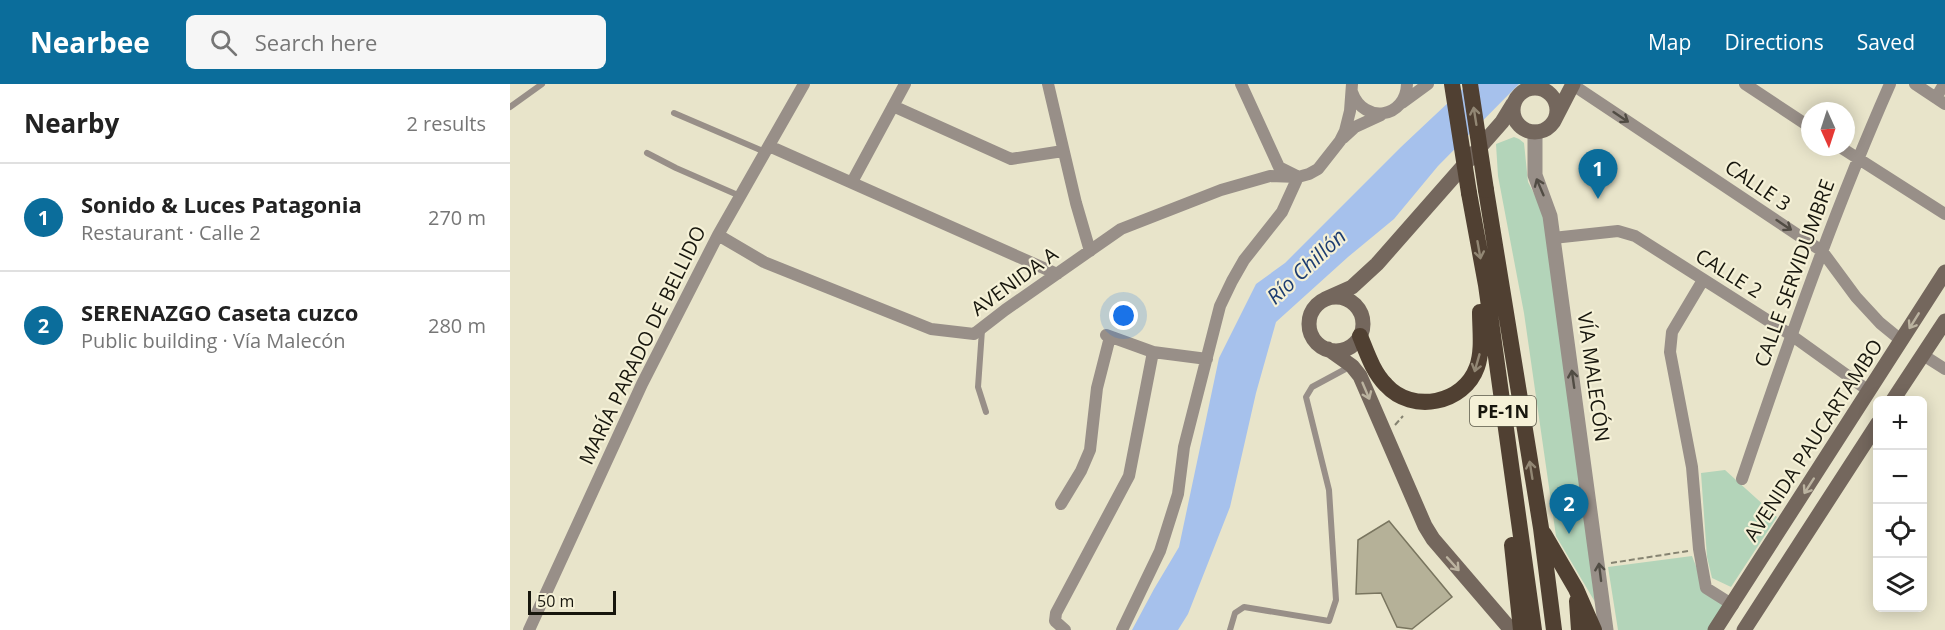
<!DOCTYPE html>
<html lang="en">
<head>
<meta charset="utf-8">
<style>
  :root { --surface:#fff; --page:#f6f6f6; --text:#222; --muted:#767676; --line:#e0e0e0; --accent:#0b6d9b }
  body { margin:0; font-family:"Open Sans",sans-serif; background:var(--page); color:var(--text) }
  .controls { position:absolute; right:18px; bottom:18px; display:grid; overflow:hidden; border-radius:9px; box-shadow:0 3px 15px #0003 }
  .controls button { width:54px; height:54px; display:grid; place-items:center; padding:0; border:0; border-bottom:2px solid var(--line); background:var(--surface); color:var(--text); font:30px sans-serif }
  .compass { position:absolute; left:1291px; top:18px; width:54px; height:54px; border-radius:50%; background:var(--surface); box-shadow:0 3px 15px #0003; rotate:177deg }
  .scale { position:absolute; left:18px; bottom:15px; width:88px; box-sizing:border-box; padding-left:6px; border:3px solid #17160d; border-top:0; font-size:16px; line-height:21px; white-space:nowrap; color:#17160d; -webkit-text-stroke:4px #f5f1d7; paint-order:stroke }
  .you { position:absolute; left:614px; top:232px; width:21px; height:21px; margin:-15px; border:4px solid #fff; border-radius:50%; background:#1a73e8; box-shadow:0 0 0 9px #1a73e833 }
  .badge { display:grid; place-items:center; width:39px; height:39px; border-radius:50%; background:var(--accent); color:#fff; font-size:20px; font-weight:700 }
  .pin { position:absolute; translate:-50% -50px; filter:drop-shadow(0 2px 3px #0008) }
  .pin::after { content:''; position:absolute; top:32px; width:21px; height:18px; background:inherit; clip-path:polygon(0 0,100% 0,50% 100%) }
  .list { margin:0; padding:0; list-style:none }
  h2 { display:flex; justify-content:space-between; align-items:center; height:78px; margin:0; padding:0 24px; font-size:26px }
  h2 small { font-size:20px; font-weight:400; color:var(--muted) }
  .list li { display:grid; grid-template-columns:39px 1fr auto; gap:18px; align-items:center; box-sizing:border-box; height:108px; padding:0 24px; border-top:2px solid var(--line) }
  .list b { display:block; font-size:22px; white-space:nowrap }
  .list p { margin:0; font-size:20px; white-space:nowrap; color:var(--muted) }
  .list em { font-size:20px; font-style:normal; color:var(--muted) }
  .icon { flex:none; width:33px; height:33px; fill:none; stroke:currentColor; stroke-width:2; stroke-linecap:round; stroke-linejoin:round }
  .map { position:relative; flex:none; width:1435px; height:546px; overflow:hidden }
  header { display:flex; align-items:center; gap:36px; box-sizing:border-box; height:84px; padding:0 30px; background:var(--accent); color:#fff }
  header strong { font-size:28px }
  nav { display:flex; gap:33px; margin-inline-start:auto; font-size:21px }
  .search { width:420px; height:54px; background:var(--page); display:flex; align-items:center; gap:15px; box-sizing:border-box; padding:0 21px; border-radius:9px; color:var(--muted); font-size:22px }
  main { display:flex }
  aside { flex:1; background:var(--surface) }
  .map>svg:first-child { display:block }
  .green { fill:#b3d4b9 }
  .water { fill:#a6c1ec }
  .building { fill:#b5b198; stroke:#79755f; stroke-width:1.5 }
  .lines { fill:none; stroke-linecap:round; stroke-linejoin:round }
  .path { stroke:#858371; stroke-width:2; stroke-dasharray:6 3; stroke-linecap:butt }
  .service { stroke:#988f88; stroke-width:6 }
  .minor { stroke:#988f88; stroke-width:12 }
  .tertiary { stroke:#988f88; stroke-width:15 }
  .secondary { stroke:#74675d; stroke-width:15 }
  .trunk { stroke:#504032; stroke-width:16 }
  .trunk-bridge { stroke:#504032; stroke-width:16 }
  .oneway { stroke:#928774 }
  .oneway2 { stroke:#514c44 }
  .oneway3 { stroke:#bbb3a0 }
  .labels { text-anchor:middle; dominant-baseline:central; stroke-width:4.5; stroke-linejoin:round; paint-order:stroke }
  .shield { fill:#f5f1d7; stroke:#5a584a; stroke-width:1.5 }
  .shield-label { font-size:18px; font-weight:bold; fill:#17160d }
  .street-label { font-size:20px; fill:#17160d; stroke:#f5f1d7 }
  .water-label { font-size:21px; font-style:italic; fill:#1d3d71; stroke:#f5f1d7 }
</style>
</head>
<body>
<header>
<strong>Nearbee</strong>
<div class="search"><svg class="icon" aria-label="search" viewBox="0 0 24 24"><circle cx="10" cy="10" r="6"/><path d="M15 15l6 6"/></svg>Search here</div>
<nav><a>Map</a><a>Directions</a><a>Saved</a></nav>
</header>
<main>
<aside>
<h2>Nearby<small>2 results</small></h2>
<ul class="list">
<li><span class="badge">1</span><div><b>Sonido &amp; Luces Patagonia</b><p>Restaurant · Calle 2</p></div><em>270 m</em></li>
<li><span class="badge">2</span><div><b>SERENAZGO Caseta cuzco</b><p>Public building · Vía Malecón</p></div><em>280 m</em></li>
</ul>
</aside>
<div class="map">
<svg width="1435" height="546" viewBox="0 0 1435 546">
  <rect width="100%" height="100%" fill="#e8e4ca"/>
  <path class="green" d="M1004,53L1009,55L1014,59L1018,98L1037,135L1085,518L1046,452L1014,229L988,92L986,60Z
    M1215,386L1267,433L1221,503L1202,494L1197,473L1191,389Z
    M1182,472L1195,505L1219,522L1201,546H1108L1098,483Z"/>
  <path class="water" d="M958,0H1009L928,82L884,135L838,173L766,238L746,309L720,423L678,530L668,546H622L644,505L669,463L709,274L746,200L775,179L891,63Z"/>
  <path class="building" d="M879,437L942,513L902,545L887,543L871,509L846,510L848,456Z"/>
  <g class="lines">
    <path class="path" d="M885,341L893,332
      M1101,479L1178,467"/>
    <path class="service" d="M0,23L32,0
      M164,29L255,68
      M137,69L166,84L230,112
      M472,246L468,303L476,328
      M720,546L725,529L734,523L819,537L826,516L819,406L796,313L802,303L841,282"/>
    <path class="minor" d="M538,0L566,119L580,167
      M731,0L769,83L785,91
      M1235,0L1300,43
      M1405,0L1435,20
      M1063,1L1312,167L1346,213L1370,239L1392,257
      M842,8C854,41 896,34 897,0
      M1426,14L1434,0
      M892,19L918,0
      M383,22L501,75L553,67
      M833,54L845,43L871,31
      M259,62L547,190
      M1330,63L1435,130
      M342,98L395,0
      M208,151L254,178L421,245L464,250L495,226L611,145L711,106L760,92L788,93L799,90L808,85L830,57L835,47L840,27L842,0
      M1043,154L1108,147L1125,152L1281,251L1359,307
      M1193,196L1162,248L1160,268L1182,383L1189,465L1196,504L1223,521
      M596,251L643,268L697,275
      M1413,271L1435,285
      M1232,395C1277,262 1323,129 1380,0
      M551,420L571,387L580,366L587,304L600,253
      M19,546L132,300L208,151L294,0
      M555,546L545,537L546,529L619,392L643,268
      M612,546L650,467L668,410L674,363L710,222L722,197L734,176L772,128L788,93"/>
    <path class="tertiary" d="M1025,48V91L1040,132L1096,546"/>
    <path class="secondary" d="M1003 26a22 22 0 1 1 44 0a22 22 0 1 1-44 0Z
      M1046,33L1063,0
      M799 240a27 27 0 1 1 54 0a27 27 0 1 1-54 0Z
      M815,215L842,203L867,180L992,38L1003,20
      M818,265L842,282L850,292L915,442L923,455L1001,546
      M1383,316L1435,237
      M1205,546L1435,188
      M1234,546L1368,339"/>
    <path class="trunk" d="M976,106L1031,444L1044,546
      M959,109L976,201L1024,546
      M850,252C857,269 863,288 876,301C902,330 954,320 967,283C973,266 970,246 970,228
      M1034,450L1066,505L1084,546
      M1002,461L1011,546
      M1067,517L1069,546"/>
    <path class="trunk-bridge" d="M942,0L959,109
      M960,0L976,106"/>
  </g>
  <defs><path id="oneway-shaft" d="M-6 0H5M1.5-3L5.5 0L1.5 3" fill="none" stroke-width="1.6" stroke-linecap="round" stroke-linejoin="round" transform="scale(1.5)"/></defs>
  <g class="oneway">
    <use href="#oneway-shaft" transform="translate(965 32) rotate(-99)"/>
    <use href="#oneway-shaft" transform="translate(969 166) rotate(80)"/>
    <use href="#oneway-shaft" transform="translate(967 279) rotate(106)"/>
    <use href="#oneway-shaft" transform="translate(1021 386) rotate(-99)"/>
  </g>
  <g class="oneway2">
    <use href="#oneway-shaft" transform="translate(1111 33) rotate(34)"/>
    <use href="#oneway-shaft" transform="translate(1030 103) rotate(-113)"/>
    <use href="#oneway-shaft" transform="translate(1274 141) rotate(34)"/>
    <use href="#oneway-shaft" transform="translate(1063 295) rotate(-98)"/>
    <use href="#oneway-shaft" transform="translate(1090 488) rotate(-97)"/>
  </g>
  <g class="oneway3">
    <use href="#oneway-shaft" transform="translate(1404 237) rotate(122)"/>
    <use href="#oneway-shaft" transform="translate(856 307) rotate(67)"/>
    <use href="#oneway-shaft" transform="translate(1299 402) rotate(123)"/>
    <use href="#oneway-shaft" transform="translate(943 480) rotate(48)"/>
  </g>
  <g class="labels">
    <rect class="shield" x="960" y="312" width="66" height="30" rx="4.5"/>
    <g class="shield-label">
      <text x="993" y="327">PE-1N</text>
    </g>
    <g class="street-label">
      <text transform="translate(1248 101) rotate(34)">CALLE 3</text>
      <text transform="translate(1219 189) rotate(32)">CALLE 2</text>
      <text transform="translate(1284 189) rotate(-70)">CALLE SERVIDUMBRE</text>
      <text transform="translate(504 197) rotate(-36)">AVENIDA A</text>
      <text transform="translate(132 261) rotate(-64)">MARÍA PARADO DE BELLIDO</text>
      <text transform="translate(1084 293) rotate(82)">VÍA MALECÓN</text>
      <text transform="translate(1303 356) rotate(-57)">AVENIDA PAUCARTAMBO</text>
    </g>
    <g class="water-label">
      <text transform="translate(796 182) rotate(-43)">Río Chillón</text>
    </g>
  </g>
</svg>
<div class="controls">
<button>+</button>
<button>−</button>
<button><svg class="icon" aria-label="locate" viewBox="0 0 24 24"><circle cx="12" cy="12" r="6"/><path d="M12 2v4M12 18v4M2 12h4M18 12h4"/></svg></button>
<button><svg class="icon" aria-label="layers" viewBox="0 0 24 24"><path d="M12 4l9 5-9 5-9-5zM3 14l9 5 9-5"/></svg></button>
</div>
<svg class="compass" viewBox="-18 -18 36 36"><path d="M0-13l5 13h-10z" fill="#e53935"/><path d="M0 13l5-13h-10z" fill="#767676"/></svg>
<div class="scale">50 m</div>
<div class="you"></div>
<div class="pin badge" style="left:1088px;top:115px">1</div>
<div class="pin badge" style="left:1059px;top:450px">2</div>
</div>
</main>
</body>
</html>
